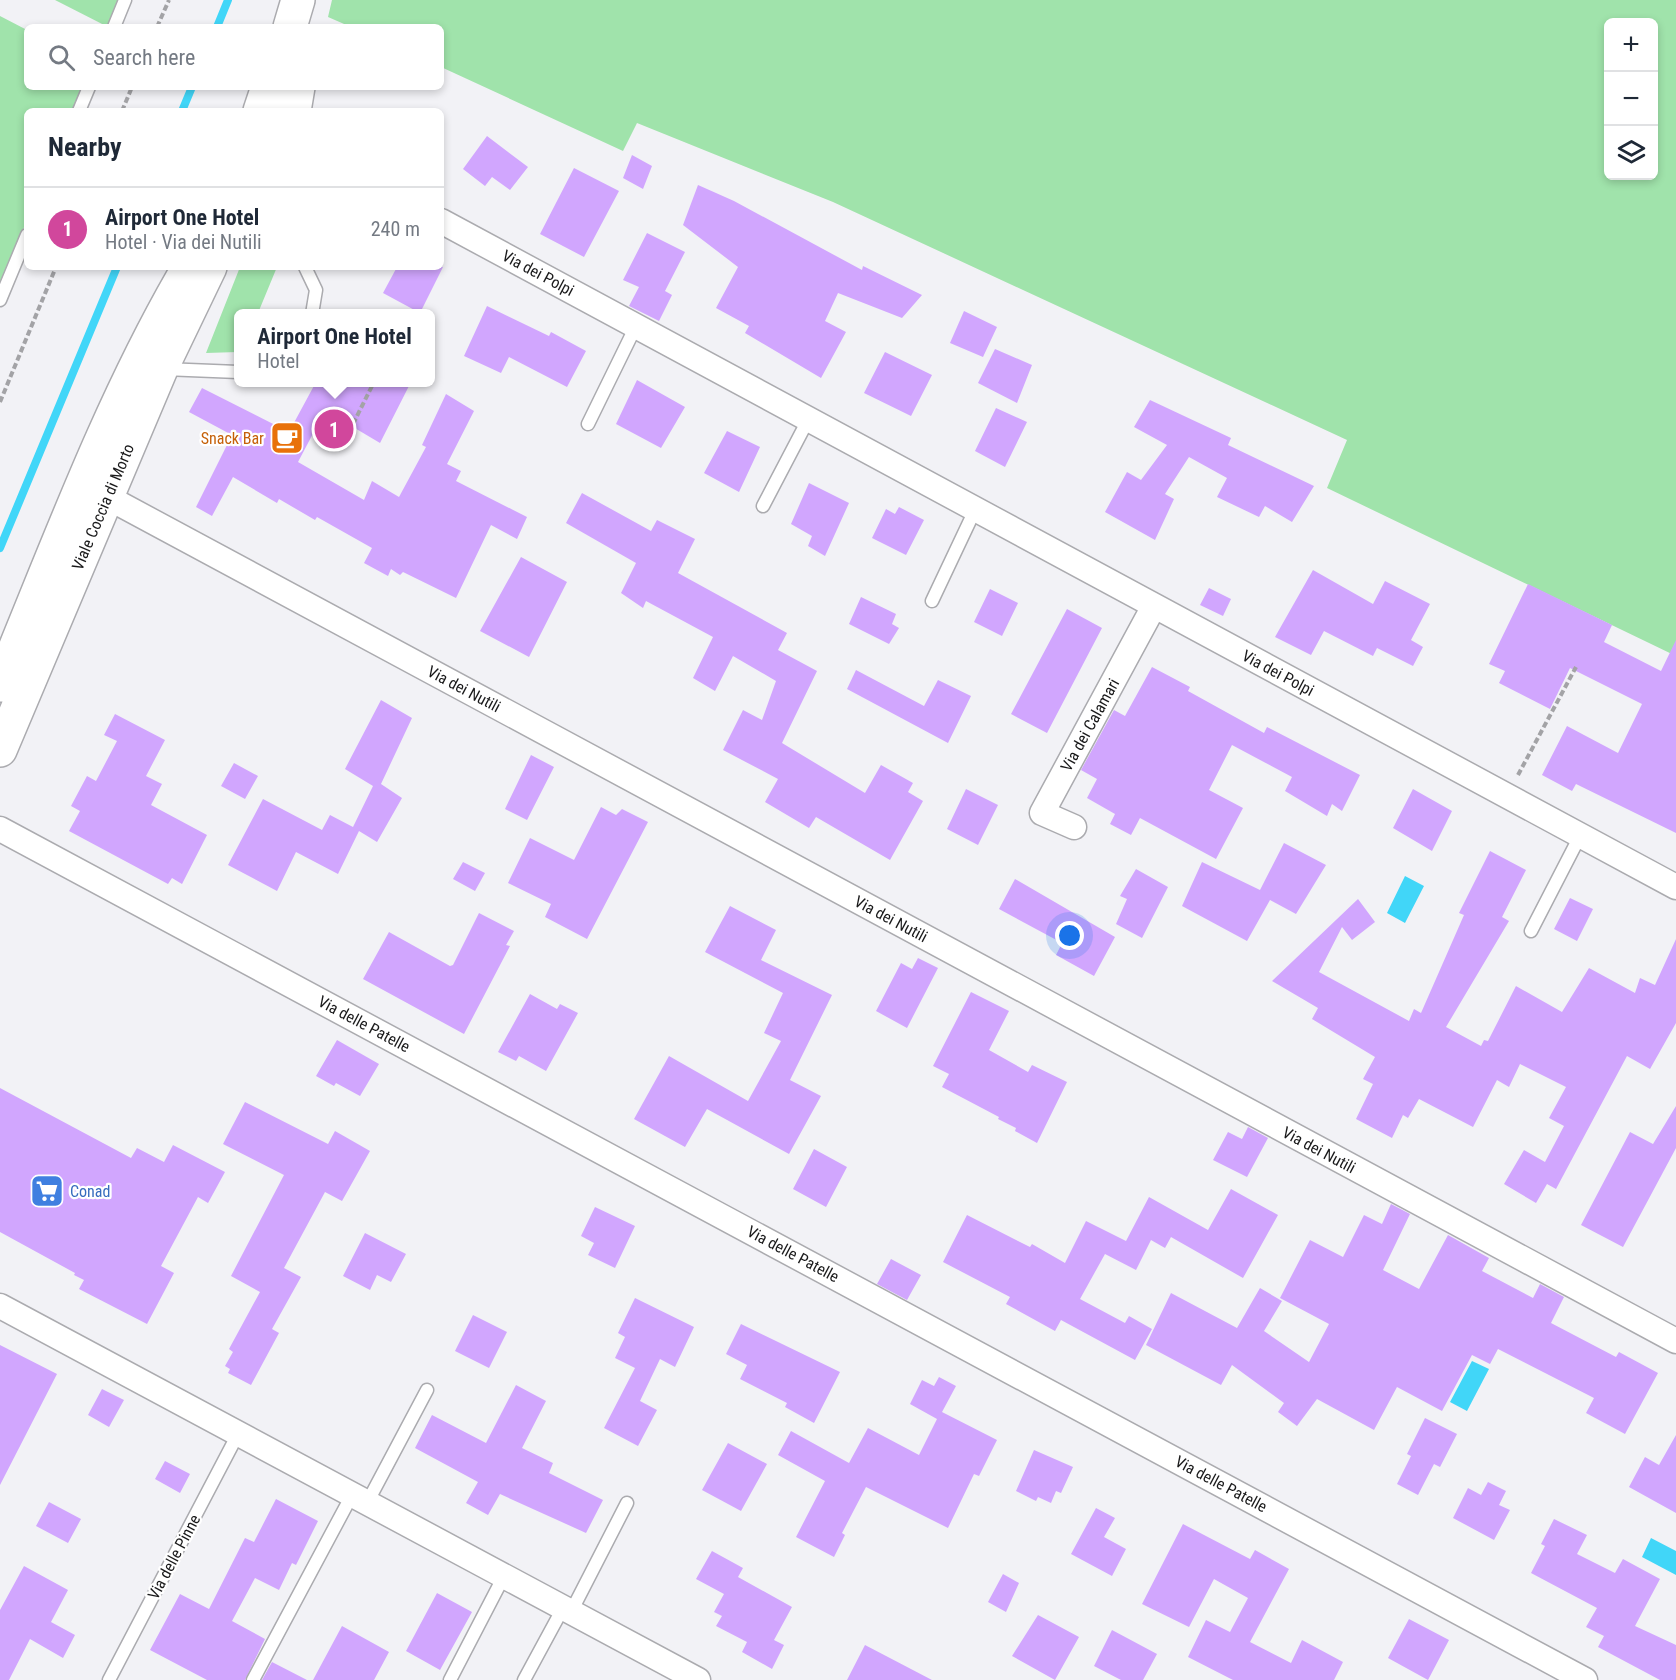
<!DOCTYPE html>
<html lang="en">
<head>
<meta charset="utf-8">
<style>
  :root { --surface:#fff; --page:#f6f6f7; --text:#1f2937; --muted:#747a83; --line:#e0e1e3; --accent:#7c3aed }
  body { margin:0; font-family:"Roboto Condensed",sans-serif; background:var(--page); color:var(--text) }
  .controls { position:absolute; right:18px; top:18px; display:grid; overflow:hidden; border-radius:9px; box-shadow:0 3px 9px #0003 }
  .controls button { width:54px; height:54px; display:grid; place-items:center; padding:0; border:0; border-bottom:2px solid var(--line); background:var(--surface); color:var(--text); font:30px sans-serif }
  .you { position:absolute; left:1070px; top:936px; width:21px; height:21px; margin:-15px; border:4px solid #fff; border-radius:50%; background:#1a73e8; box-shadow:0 0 0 9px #1a73e833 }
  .badge { display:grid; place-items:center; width:39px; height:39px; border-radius:50%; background:var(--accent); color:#fff; font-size:20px; font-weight:700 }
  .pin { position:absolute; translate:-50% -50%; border:3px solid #fff; box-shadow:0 2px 6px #0006 }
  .popup { position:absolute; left:234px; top:309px; width:201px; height:78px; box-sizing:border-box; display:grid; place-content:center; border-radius:9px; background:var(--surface); filter:drop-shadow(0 2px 4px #0005); font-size:20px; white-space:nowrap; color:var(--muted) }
  .popup b { font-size:22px; color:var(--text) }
  .popup::after { content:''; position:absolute; left:50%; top:100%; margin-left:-12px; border:12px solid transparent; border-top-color:var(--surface) }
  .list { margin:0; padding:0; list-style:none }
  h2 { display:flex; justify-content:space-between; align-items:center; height:78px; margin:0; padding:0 24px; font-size:26px }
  h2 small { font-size:20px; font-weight:400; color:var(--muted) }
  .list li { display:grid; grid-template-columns:39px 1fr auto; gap:18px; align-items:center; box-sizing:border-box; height:84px; padding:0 24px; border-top:2px solid var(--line) }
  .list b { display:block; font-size:22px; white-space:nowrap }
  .list p { margin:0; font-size:20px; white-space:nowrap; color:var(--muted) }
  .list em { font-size:20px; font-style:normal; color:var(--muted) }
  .icon { flex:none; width:33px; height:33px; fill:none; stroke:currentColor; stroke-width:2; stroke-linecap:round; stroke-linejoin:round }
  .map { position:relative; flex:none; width:1676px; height:1680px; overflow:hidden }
  .search { position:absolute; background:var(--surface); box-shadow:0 3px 9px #0003; left:24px; top:24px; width:420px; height:66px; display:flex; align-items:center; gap:15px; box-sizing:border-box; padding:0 21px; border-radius:9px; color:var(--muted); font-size:22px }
  .panel { position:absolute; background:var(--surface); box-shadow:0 3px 9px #0003; left:24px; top:108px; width:420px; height:162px; border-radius:9px }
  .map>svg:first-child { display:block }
  .green { fill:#a0e3ab; fill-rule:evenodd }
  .water { fill:#41d6f8 }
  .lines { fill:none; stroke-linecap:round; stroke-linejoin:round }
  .stream { stroke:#41d6f8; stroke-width:8 }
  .building { fill:#d1a6fe }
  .lane-casing { stroke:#ababaf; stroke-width:15 }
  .street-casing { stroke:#ababaf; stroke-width:27 }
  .secondary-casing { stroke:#ababaf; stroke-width:36 }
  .path { stroke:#a3a3a6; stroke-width:4; stroke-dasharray:6 3; stroke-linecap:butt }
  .lane { stroke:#fff; stroke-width:12 }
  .street { stroke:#fff; stroke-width:24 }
  .secondary { stroke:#fff; stroke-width:33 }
  .labels { text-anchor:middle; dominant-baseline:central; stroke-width:4.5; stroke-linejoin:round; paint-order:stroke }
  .street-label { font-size:16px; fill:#19191a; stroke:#fff }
  .food-label { font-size:16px; fill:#c56008; stroke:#fff; text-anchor:end }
  .shop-label { font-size:16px; fill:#366cbe; stroke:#fff; text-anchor:start }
</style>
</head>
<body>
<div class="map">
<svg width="1676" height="1680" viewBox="0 0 1676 1680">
  <rect width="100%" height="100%" fill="#f2f2f6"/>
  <path class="green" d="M55,0H119L108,27Z
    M332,0H1676V656L1327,488L1347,440L833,202L637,123L623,151L441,67V27H351L328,17ZM1608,22H1654V176H1608Z
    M0,16L27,30V87H83L73,111H27V220L0,285Z
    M240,267H277L258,313L238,314V352L206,353Z"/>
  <path class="water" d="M1405,876L1424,886L1405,923L1387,913Z
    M1472,1361L1489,1369L1467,1411L1450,1402Z
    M1651,1538L1676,1551V1575L1642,1557Z"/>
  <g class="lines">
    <path class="stream" d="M217,27L228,0
      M182,111L192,87
      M0,548L117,267"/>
  </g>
  <path class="building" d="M487,136L528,167L510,190L492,177L485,186L463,169Z
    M632,155L652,166L643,189L623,178Z
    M574,168L619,191L584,257L540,234Z
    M698,185L734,201L862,270L863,266L922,295L902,318L838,293L825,321L846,332L821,378L745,333L749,326L716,308L738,267L683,225Z
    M647,233L685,252L665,291L672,295L659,321L629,306L639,287L623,280Z
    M397,267H443L420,313L383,293Z
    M487,306L549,336L551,332L586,351L567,387L509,357L501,373L464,356Z
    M964,311L997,327L983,357L950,343Z
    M995,349L1032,365L1017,403L978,383Z
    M885,352L932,375L911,416L864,393Z
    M637,380L685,407L661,448L616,424Z
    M316,382H411L380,443L348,424L341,439L317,426L298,462L364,500L372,481L399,497L426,447L422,445L446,394L474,411L447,464L461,471L456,481L527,517L517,539L491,525L456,598L403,572L400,575L391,569L388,576L364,563L372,548L317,517L315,520L279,499L277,503L233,477L212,516L196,507L232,435L189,412L202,388L289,432Z
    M1150,400L1231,438L1228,445L1314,486L1292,522L1265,506L1259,517L1217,497L1227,478L1189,457L1165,494L1174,499L1155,540L1105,512L1127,472L1141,480L1167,445L1134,427Z
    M996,408L1027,422L1005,467L975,451Z
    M727,431L760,447L739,492L704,473Z
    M809,483L849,503L825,556L808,546L812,536L791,524Z
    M582,493L651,531L657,520L695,539L678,573L787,633L778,650L817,671L782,743L865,793L881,765L913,783L908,792L923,801L890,860L816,817L809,828L765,802L778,779L723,750L743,710L762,720L776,681L733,656L715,691L693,678L713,637L646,601L643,608L621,593L636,563L566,523Z
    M899,507L924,520L906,555L872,538L886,509L895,514Z
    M521,557L567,582L529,657L480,631Z
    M1313,570L1373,604L1385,581L1430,604L1411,640L1423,647L1413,666L1377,648L1373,656L1324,631L1311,655L1275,637Z
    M1528,584L1612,625L1604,642L1661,671L1676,640V833L1576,784L1572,791L1542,775L1567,726L1618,753L1642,704L1570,668L1550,709L1499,683L1505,671L1489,664Z
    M1209,588L1231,599L1223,616L1200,605Z
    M990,589L1018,603L1002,636L974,622Z
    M861,597L896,614L892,624L899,628L889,644L849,624Z
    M1067,609L1102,628L1047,733L1011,714Z
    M1152,667L1190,687L1188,691L1264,733L1267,727L1360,775L1342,811L1332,804L1327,816L1285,791L1292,777L1232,745L1209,790L1243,808L1216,859L1140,818L1131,835L1110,824L1115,814L1087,798L1097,779L1081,770L1114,710L1125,716Z
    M856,670L924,706L938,680L971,696L948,743L847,689Z
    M381,700L412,718L381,784L402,798L377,842L359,831L338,874L296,852L277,891L228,865L263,799L322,830L330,815L353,827L373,786L345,769Z
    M115,714L165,740L146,776L162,784L151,805L207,835L182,884L172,878L168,884L69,831L80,811L71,806L87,776L96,781L117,741L104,735Z
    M531,755L554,767L527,820L505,809Z
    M234,763L258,776L245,799L221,786Z
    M966,789L998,805L978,845L947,829Z
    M1413,789L1452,811L1432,851L1393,828Z
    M601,807L616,815L622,809L648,822L587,939L545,917L551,904L508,883L530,838L574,860Z
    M1284,843L1326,865L1296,914L1270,900L1247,941L1182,906L1202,862L1260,890Z
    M1490,851L1526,870L1502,917L1509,921L1446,1027L1481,1046L1484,1040L1488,1041L1516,986L1562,1012L1589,968L1635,993L1640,978L1655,985L1676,939V1023L1650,1069L1627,1056L1556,1189L1547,1184L1536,1203L1504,1184L1524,1150L1545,1162L1564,1126L1549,1118L1566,1087L1520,1064L1509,1087L1497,1080L1473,1127L1419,1099L1408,1118L1403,1115L1392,1138L1356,1119L1373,1084L1363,1079L1375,1057L1312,1019L1318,1008L1272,981L1358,899L1375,922L1352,940L1342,927L1319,972L1409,1021L1414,1009L1421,1013L1464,915L1459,913Z
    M463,862L485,873L475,891L453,879Z
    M1136,869L1168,887L1142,938L1116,924L1127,899L1120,896Z
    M1015,879L1115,937L1094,976L1056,955L1062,943L999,909Z
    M1570,898L1593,909L1577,941L1554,929Z
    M730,906L776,930L761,960L832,995L790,1080L821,1096L789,1154L707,1109L685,1147L634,1119L669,1056L748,1101L781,1041L764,1033L783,993L705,952Z
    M479,913L514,931L506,945L510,946L464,1034L363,979L389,932L450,966L453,965Z
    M918,958L938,968L907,1028L876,1011L901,963L912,969Z
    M971,992L1009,1011L989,1050L1028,1072L1032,1065L1067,1082L1037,1143L1015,1131L1016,1128L998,1119L999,1117L942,1087L949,1074L933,1066Z
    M530,994L557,1009L560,1004L578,1013L546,1071L519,1056L516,1061L498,1052Z
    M337,1040L379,1064L360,1096L336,1083L334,1086L316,1076Z
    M0,1088L131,1158L137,1148L164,1162L173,1145L225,1172L208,1203L198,1197L161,1266L174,1273L147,1324L79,1289L84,1280L74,1275L75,1273L0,1232Z
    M245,1102L328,1144L335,1131L370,1151L342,1201L325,1192L284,1268L301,1277L272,1329L279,1333L251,1385L228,1373L230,1369L225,1366L233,1352L229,1349L260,1292L231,1276L284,1175L223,1144Z
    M1676,1106V1148L1623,1247L1581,1225L1630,1132L1653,1144Z
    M1248,1127L1268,1138L1247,1177L1213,1160L1228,1132L1242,1139Z
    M814,1149L847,1167L826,1207L793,1189Z
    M1231,1189L1278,1215L1243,1278L1171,1237L1165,1248L1151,1240L1136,1270L1105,1254L1080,1299L1125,1323L1129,1316L1152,1329L1135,1360L1061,1320L1055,1331L1006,1304L1010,1297L943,1262L967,1215L1030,1247L1032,1244L1065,1263L1086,1221L1126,1241L1149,1197L1208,1230Z
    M1391,1204L1410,1214L1383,1270L1419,1289L1448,1235L1489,1258L1482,1271L1533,1298L1540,1284L1564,1297L1551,1323L1616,1357L1619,1352L1658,1373L1625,1434L1586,1413L1594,1398L1498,1349L1490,1364L1472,1355L1442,1411L1397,1387L1374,1430L1317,1399L1297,1426L1278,1412L1284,1403L1232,1365L1221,1385L1146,1345L1171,1293L1237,1328L1260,1288L1282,1301L1264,1331L1309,1362L1329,1324L1280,1298L1310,1240L1343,1257L1364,1215L1382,1224Z
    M595,1207L635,1226L615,1268L588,1255L594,1243L581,1236Z
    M365,1233L406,1254L391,1282L377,1275L370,1290L343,1276Z
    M891,1259L921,1275L907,1300L877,1284Z
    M635,1298L694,1327L675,1367L660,1359L640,1401L657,1410L638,1446L604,1428L635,1368L615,1358L625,1337L618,1333Z
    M473,1315L507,1332L489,1368L455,1351Z
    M741,1324L840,1372L814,1423L785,1407L787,1403L740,1379L747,1365L726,1354Z
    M0,1345L57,1374L0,1485Z
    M939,1377L956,1386L942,1412L997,1440L979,1476L974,1474L948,1528L866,1487L842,1533L845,1535L834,1557L796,1537L825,1481L778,1455L791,1431L849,1463L868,1428L919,1455L937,1419L910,1404L922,1380L934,1386Z
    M516,1385L546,1401L522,1448L553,1463L549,1473L603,1500L586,1533L500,1494L488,1515L466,1503L478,1482L415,1448L432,1415L486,1443Z
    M102,1389L124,1400L109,1427L88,1415Z
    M1425,1418L1457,1434L1440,1467L1434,1464L1418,1495L1397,1484L1411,1456L1407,1454Z
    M1676,1435V1513L1629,1487L1645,1457L1659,1465Z
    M728,1443L767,1464L741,1511L702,1490Z
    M1034,1450L1073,1467L1061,1493L1056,1491L1051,1503L1038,1497L1036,1501L1016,1491Z
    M165,1461L190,1474L180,1493L155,1479Z
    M1488,1482L1506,1491L1499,1505L1510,1510L1494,1540L1453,1518L1468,1488L1481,1495Z
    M276,1499L318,1521L296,1565L292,1563L279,1590L255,1578L232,1621L265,1639L245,1680H207L150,1650L180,1594L209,1609L245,1538L254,1542Z
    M49,1502L81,1519L68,1543L36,1526Z
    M1096,1508L1115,1518L1104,1537L1126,1549L1112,1576L1071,1554Z
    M1554,1519L1587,1535L1577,1554L1615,1573L1623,1559L1660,1579L1635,1626L1676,1645V1680H1660L1598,1647L1604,1636L1586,1627L1597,1608L1531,1573L1545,1546L1541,1544Z
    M1183,1524L1250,1559L1255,1550L1289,1569L1250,1642L1291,1663L1302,1640L1343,1662L1334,1680H1233L1188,1657L1206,1620L1230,1632L1248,1598L1214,1579L1189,1627L1142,1604Z
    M712,1551L743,1568L738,1577L792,1607L774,1640L784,1645L772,1669L742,1652L747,1642L716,1626L722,1616L714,1612L724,1594L696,1579Z
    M24,1566L68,1590L51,1622L75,1635L63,1658L30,1639L9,1680H0V1610Z
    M1003,1574L1019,1583L1006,1612L988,1602Z
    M437,1593L472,1612L440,1670L406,1651Z
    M1038,1615L1079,1637L1055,1680L1012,1656Z
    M1409,1619L1449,1640L1428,1680L1388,1658Z
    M342,1626L389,1652L374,1680H313Z
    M1112,1630L1157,1654L1143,1680H1121L1094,1666Z
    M865,1645L932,1680H847Z
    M272,1662L307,1680H262Z"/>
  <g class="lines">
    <g class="lane-casing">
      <path id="lane" d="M114,27L125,0
        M79,111L89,87
        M305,267L316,290L312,314
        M0,300L27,235
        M164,369L238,372
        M588,424L636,326
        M763,506L808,420
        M932,601L975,510
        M1531,931L1580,836
        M367,1503L427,1390
        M571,1612L627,1503
        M109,1680L238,1434
        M253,1680L352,1495
        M450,1680L504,1576
        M524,1680L563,1608"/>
    </g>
    <g class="street-casing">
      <path id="street" d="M441,221L1676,887
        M107,497L1676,1341
        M1074,827L1042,813L1154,606
        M0,829L1585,1680
        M0,1306L698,1680"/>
    </g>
    <g class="secondary-casing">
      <path id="secondary" d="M290,27L298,0
        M260,111L268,87
        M294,111L298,87
        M0,685C57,548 108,408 182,279
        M0,750L161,369L210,267"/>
    </g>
    <path class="path" d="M157,27L169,0
      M122,111L132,87
      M0,402L56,267
      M341,448L374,382
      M1518,775L1576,667"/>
    <use href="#lane" class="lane"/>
    <use href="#street" class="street"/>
    <use href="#secondary" class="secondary"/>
  </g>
  <defs>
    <g id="cafe-square" transform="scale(1.725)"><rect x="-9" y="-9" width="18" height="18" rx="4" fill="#e8710a" stroke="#fff"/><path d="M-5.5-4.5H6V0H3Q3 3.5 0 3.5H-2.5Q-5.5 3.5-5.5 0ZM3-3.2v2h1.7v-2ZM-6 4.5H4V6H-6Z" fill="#fff"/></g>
    <g id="supermarket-square" transform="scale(1.725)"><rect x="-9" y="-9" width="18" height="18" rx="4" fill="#3f7fe0" stroke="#fff"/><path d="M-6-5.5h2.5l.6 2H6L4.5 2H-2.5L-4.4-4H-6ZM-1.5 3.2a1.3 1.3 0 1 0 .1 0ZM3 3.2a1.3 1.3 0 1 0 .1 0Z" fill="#fff"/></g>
  </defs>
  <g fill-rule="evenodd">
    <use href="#cafe-square" x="287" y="438"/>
    <use href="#supermarket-square" x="47" y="1191"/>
  </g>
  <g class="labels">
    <g class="street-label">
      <text transform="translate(538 273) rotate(28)">Via dei Polpi</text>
      <text transform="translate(103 507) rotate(-67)">Viale Coccia di Morto</text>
      <text transform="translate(1278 673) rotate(28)">Via dei Polpi</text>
      <text transform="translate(464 689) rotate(28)">Via dei Nutili</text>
      <text transform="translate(1090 725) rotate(-61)">Via dei Calamari</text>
      <text transform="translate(891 919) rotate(28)">Via dei Nutili</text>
      <text transform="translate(364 1024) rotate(28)">Via delle Patelle</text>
      <text transform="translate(1319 1150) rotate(28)">Via dei Nutili</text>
      <text transform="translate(793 1254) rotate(28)">Via delle Patelle</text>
      <text transform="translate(1221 1484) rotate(28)">Via delle Patelle</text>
      <text transform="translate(174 1557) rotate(-62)">Via delle Pinne</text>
    </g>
    <g class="food-label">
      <text x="264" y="438">Snack Bar</text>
    </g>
    <g class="shop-label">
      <text x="70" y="1191">Conad</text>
    </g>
  </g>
</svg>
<div class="controls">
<button>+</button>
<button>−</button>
<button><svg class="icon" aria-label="layers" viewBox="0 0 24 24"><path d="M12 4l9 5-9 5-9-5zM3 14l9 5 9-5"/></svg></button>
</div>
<div class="you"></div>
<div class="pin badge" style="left:334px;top:429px;background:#d1479c">1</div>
<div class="popup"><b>Airport One Hotel</b>Hotel</div>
<div class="search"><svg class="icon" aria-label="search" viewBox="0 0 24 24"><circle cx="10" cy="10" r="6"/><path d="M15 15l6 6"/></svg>Search here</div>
<section class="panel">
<h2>Nearby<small></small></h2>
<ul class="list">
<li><span class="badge" style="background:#d1479c">1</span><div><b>Airport One Hotel</b><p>Hotel · Via dei Nutili</p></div><em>240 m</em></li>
</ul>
</section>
</div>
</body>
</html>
